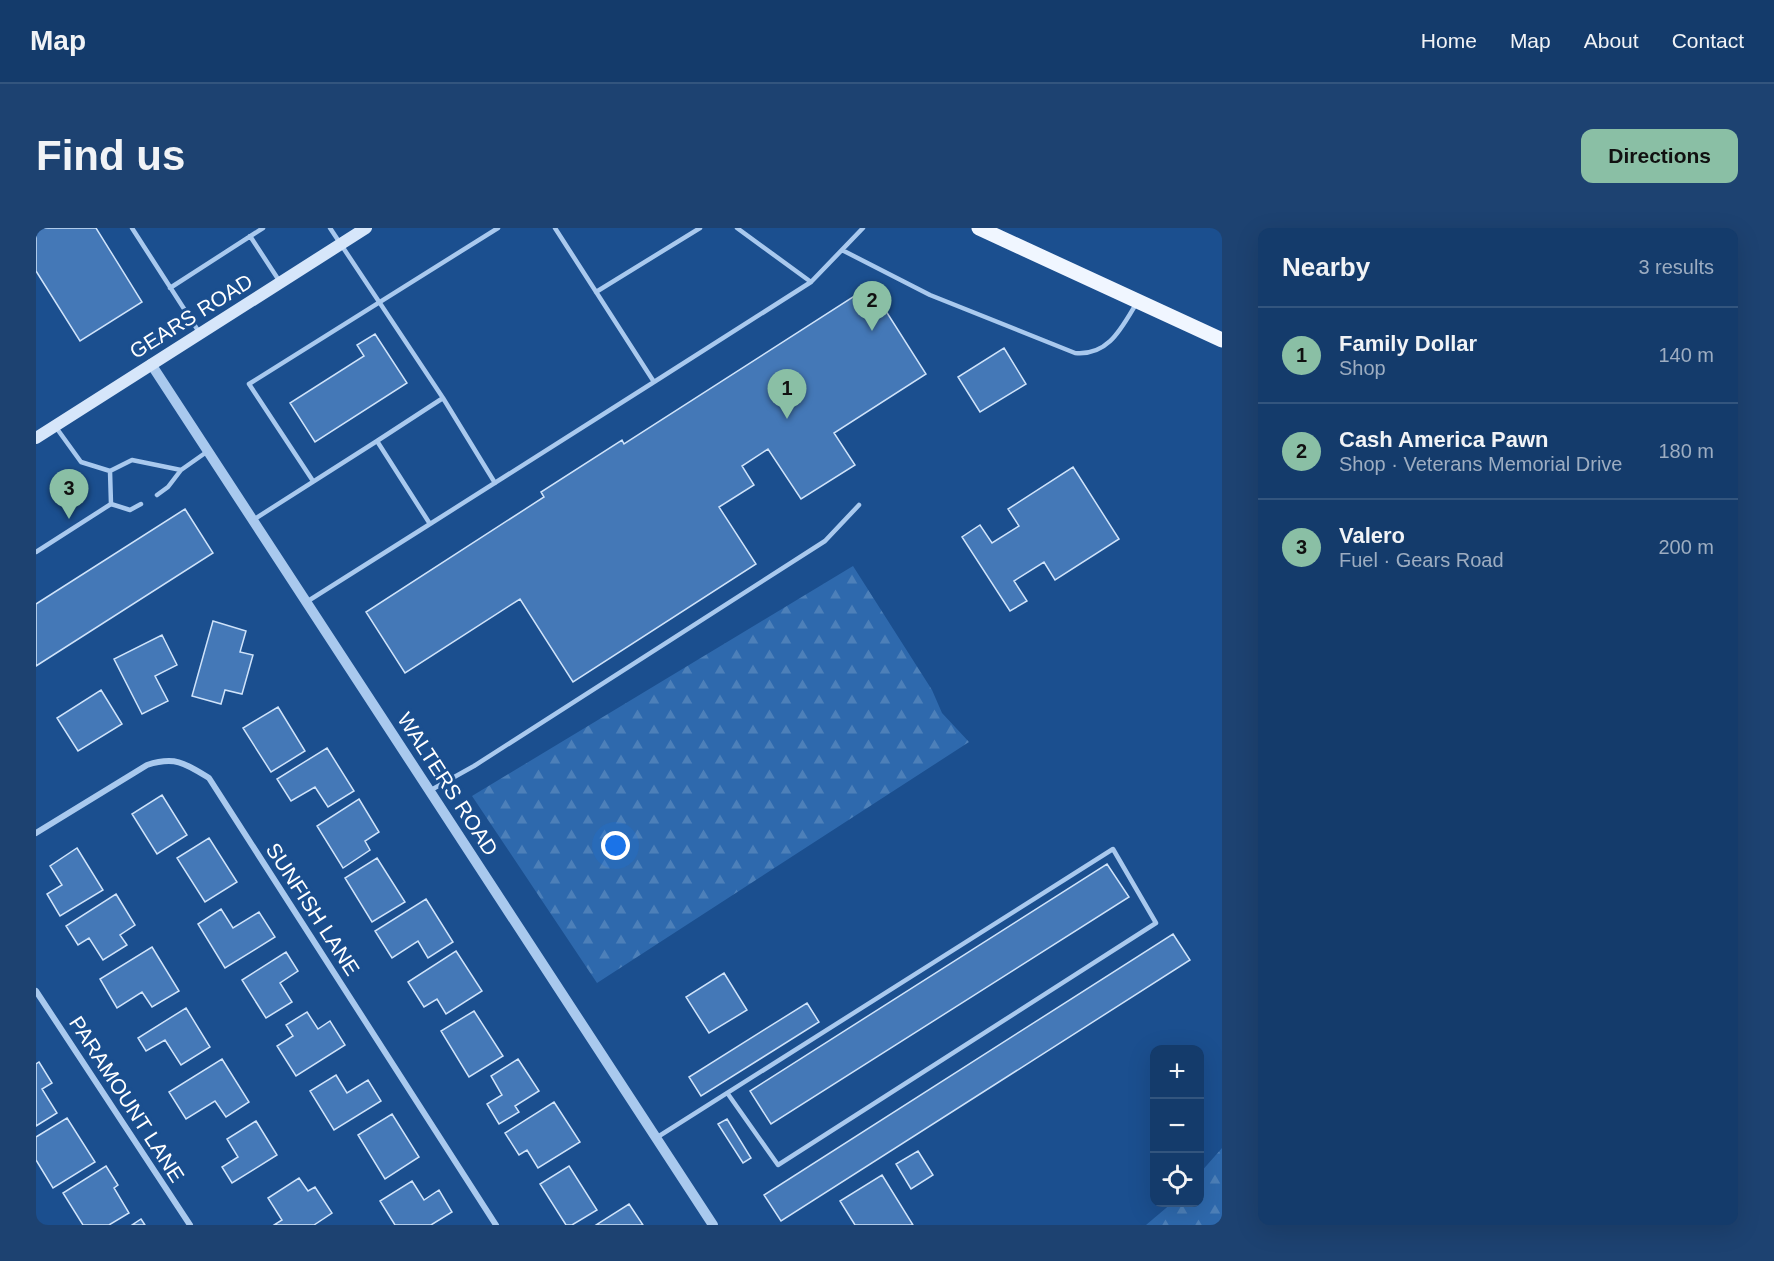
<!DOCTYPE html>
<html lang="en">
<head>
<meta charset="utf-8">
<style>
  :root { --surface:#143b6b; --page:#1d4271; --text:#f1f3f6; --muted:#9dadc1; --line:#33557e; --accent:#8abfa5 }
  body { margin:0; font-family:Arial,sans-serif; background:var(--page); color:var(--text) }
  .controls { position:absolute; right:18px; bottom:18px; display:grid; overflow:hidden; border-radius:12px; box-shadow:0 6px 24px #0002 }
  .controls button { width:54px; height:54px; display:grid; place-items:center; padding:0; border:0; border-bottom:2px solid var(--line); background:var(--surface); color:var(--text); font:30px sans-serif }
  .you { position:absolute; left:580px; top:618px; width:21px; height:21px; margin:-15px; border:4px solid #fff; border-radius:50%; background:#1a73e8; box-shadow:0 0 0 9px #1a73e833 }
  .badge { display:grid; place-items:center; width:39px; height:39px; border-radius:50%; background:var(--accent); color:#111; font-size:20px; font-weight:700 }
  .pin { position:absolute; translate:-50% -50px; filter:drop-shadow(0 2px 3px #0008) }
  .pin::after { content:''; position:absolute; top:32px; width:21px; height:18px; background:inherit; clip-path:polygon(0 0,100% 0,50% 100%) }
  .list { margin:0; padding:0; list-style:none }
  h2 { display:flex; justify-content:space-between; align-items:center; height:78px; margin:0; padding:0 24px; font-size:26px }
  h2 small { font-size:20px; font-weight:400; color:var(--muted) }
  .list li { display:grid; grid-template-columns:39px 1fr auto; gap:18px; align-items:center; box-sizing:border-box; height:96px; padding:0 24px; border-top:2px solid var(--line) }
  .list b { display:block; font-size:22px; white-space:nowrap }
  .list p { margin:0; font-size:20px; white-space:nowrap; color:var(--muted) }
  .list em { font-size:20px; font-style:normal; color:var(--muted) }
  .icon { flex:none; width:33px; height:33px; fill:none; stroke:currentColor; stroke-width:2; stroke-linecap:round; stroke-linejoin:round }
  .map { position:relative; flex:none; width:1186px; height:997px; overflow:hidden; border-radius:12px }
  header { display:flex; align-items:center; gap:36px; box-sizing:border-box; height:84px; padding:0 30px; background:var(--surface); border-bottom:2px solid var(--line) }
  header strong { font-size:28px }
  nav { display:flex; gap:33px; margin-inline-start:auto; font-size:21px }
  .intro { display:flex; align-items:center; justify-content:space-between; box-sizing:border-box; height:144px; padding:0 36px }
  h1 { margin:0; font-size:42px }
  .button { padding:15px 27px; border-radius:12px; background:var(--accent); color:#111; font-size:21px; font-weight:700 }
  main { display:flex; gap:36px; padding:0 36px }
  aside { flex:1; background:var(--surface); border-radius:12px; box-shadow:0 6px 24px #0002 }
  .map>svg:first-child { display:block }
  .forest { fill:url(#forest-firs) }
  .building { fill:#4478b7; stroke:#cfe3fa; stroke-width:1.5 }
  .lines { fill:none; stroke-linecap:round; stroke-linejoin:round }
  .service { stroke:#a9c9ee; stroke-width:4.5 }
  .minor { stroke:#a9c9ee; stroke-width:6 }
  .tertiary { stroke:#a9c9ee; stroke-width:10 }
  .secondary { stroke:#d6e6fa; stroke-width:12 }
  .primary { stroke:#f0f6ff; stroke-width:15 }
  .labels { text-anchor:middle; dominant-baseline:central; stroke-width:6; stroke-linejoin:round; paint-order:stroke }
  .street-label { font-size:21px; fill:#fff; stroke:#1b4f8f }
</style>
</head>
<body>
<header>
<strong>Map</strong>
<nav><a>Home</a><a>Map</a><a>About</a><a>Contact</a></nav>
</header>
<div class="intro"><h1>Find us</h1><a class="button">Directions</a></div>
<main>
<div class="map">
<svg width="1186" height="997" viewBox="0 0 1186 997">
  <defs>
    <pattern id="forest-firs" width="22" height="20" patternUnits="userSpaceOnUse" patternTransform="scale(1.5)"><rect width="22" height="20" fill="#2e69ad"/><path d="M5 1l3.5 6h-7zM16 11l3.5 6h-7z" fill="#4d80b9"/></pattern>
  </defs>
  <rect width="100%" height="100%" fill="#1b4f8f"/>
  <path class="forest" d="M817,338L896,462L906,485L933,514L561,755L436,568Z
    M1186,920V997H1110L1136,975L1164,974V945Z"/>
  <path class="building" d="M0,0H60L106,74L44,113L0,43Z
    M834,58L890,146L798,205L819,237L765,271L732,221L706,238L718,257L683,279L720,336L537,454L484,371L369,445L330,384L508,269L505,264L586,212L588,216Z
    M339,106L371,155L279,214L254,175L328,128L321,117Z
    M968,120L990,156L944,184L922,149Z
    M1037,239L1083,311L1019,352L1008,334L978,353L991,373L974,383L926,309L944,297L956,315L983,298L972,281Z
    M149,281L177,325L0,438V376Z
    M177,393L210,403L204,424L217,427L206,466L189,462L185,476L156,468Z
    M126,407L141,437L119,448L132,473L106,486L78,431Z
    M65,462L86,496L42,523L21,490Z
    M242,479L269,523L235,544L207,500Z
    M291,520L318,563L292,579L279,559L255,573L241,551Z
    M126,567L151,607L121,626L96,586Z
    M323,571L343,604L329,613L334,622L307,640L281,598Z
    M173,610L201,654L169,674L141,630Z
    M41,620L67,662L24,688L11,666L26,657L14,638Z
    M341,630L369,674L336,694L309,650Z
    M1071,636L1093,669L735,896L714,863Z
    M80,666L99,697L84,707L91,717L67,732L53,710L42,717L30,698Z
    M390,671L417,714L392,730L382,713L356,730L339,703Z
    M185,681L197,700L223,684L239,709L189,740L162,696Z
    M1137,706L1154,732L745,993L728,967Z
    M116,719L143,763L116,779L106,764L81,780L64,751Z
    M420,723L446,763L410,786L401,771L388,779L372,754Z
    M250,724L262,743L244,755L256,774L230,790L206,752Z
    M688,745L711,782L673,805L650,769Z
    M771,775L783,794L665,868L653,849Z
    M150,780L174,819L145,837L129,812L110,823L102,810Z
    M438,783L467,828L433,849L405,803Z
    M271,784L282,801L294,793L309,817L260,848L241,818L257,808L250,797Z
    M186,831L213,874L190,889L179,873L150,891L133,864Z
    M482,831L503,863L479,878L483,884L463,896L451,876L466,867L455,848Z
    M3,834L16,855L6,861L21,885L0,898V836Z
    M300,847L311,865L332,852L345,873L298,902L274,863Z
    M518,874L544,914L502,940L491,922L483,927L469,905Z
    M356,886L383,929L349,951L322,907Z
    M31,890L59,934L17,960L0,932V909Z
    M691,891L715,930L707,935L682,896Z
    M220,893L241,927L196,955L186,939L202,929L191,911Z
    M882,923L897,947L875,961L860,936Z
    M70,938L82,957L78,960L93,985L73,997H47L27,965Z
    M533,938L561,982L536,997H530L504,956Z
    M846,947L877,997H819L804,973Z
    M263,950L272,963L279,959L296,985L278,997H238L246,992L232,970Z
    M376,953L388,972L403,962L416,984L395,997H359L344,973Z
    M593,976L607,997H560Z
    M105,991L109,997H96Z"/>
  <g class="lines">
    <path class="service" d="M96,0L163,104
      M294,0L407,170L341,213
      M214,8L244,54
      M806,22L894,67L1039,125C1072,128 1085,101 1100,76
      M775,54L827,0
      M134,60L227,0
      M560,64L664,0
      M618,154L775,54L701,0
      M407,170L459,255
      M19,198L45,234L74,243
      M145,242L172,223
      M277,253L213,156L462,0
      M105,276L94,282L75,276L74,243L96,232L145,242L132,259L121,267
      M217,292L341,213L394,296L272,373
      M394,296L618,154L519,0
      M0,324L75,276
      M395,562L438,538L789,313L823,277
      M620,910L1077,621L1120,695L742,937L692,866"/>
    <path class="minor" d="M0,605L111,537C139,528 149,535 173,550L460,997
      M0,763L154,997"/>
    <path class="tertiary" d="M115,136L677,997"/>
    <path class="secondary" d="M0,210L330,0"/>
    <path class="primary" d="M943,0L1186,112"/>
  </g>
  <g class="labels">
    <g class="street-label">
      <text transform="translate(155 88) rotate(-32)">GEARS ROAD</text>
      <text transform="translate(412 556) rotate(57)">WALTERS ROAD</text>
      <text transform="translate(277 681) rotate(57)">SUNFISH LANE</text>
      <text transform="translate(91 871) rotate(57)">PARAMOUNT LANE</text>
    </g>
  </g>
</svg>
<div class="controls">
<button>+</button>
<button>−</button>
<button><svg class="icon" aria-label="locate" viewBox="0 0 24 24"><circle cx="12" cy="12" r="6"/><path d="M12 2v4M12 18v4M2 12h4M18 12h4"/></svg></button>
</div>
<div class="you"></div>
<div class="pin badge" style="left:751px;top:191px">1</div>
<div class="pin badge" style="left:836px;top:103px">2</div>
<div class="pin badge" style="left:33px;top:291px">3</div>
</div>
<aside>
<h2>Nearby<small>3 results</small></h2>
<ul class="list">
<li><span class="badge">1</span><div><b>Family Dollar</b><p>Shop</p></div><em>140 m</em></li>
<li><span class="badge">2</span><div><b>Cash America Pawn</b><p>Shop · Veterans Memorial Drive</p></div><em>180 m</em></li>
<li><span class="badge">3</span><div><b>Valero</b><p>Fuel · Gears Road</p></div><em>200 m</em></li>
</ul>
</aside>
</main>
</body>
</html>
